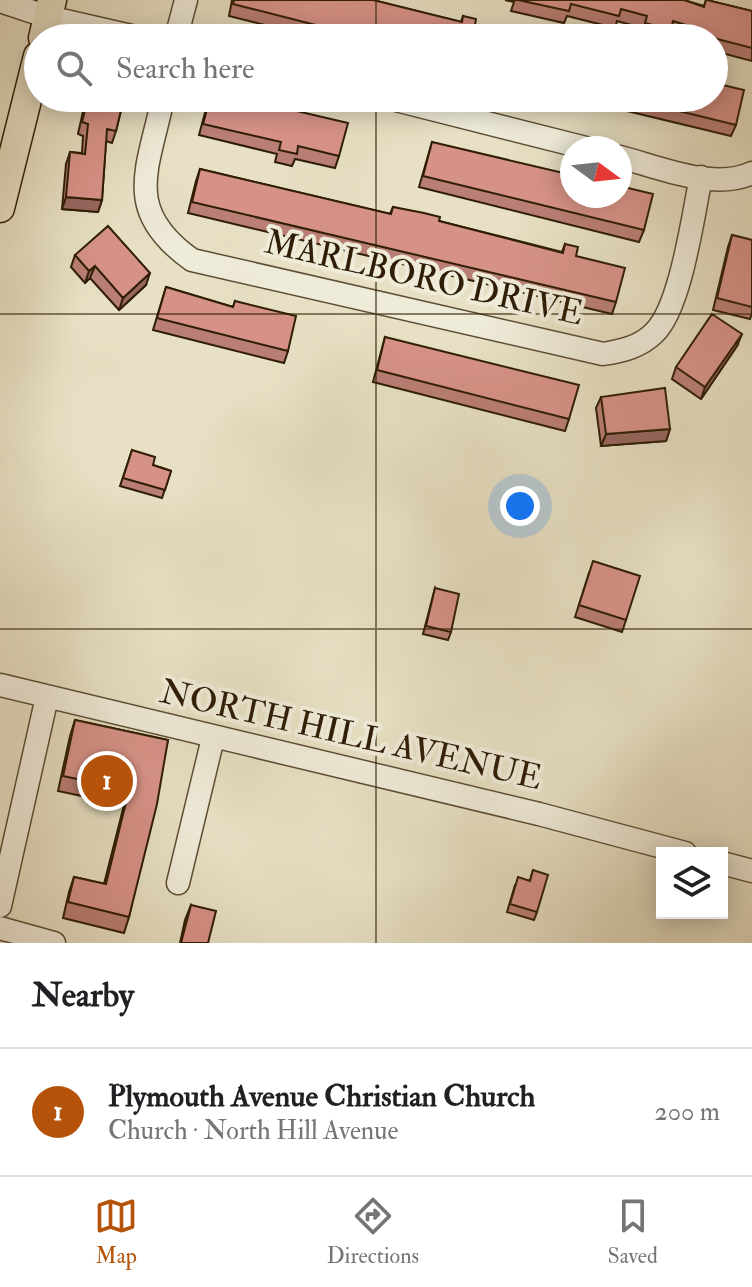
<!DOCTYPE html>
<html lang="en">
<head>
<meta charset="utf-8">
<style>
  :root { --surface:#fff; --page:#f2f2f2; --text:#202124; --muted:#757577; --line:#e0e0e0; --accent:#b45309 }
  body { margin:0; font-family:"IM FELL Double Pica",serif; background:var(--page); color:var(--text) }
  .controls { position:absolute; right:24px; bottom:24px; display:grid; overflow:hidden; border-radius:0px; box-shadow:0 4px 20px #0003 }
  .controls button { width:72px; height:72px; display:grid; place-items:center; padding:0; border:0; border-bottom:2px solid var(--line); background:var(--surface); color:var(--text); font:40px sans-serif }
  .compass { position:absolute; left:560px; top:136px; width:72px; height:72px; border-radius:50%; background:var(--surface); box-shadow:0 4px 20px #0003; rotate:105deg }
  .you { position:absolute; left:520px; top:506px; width:28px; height:28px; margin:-20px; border:6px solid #fff; border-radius:50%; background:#1a73e8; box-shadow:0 0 0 12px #1a73e833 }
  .badge { display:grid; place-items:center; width:52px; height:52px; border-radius:50%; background:var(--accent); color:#fff; font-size:26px; font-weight:700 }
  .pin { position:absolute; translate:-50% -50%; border:4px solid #fff; box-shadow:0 2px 8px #0006 }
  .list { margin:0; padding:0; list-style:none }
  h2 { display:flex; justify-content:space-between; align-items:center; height:104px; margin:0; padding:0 32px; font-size:34px }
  h2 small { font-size:26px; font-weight:400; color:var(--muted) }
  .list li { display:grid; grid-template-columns:52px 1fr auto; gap:24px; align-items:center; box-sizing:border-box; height:128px; padding:0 32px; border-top:2px solid var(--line) }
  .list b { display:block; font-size:30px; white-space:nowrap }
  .list p { margin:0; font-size:26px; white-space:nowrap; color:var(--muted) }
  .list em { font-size:26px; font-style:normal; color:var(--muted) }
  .icon { flex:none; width:44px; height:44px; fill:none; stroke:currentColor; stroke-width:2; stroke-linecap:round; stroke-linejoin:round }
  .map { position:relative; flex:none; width:752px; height:943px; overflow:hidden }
  .search { position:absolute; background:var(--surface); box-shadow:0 4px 20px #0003; left:24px; right:24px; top:24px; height:88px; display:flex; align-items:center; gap:20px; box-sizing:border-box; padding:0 28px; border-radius:44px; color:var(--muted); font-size:30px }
  .sheet { height:232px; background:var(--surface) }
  nav { display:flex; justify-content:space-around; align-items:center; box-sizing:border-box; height:112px; border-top:2px solid var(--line); background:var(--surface); font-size:22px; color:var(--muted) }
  nav a { display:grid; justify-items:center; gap:4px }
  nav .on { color:var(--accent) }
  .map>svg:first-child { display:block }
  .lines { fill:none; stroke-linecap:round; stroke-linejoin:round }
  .minor-casing { stroke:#5d4e36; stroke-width:25 }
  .major-casing { stroke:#2f1d06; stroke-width:31 }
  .minor { stroke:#efebd9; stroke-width:22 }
  .major { stroke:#e7e0c4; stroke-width:28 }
  .wall { fill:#b97e75; stroke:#2f1d06; stroke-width:2 }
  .shaded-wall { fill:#96665f; stroke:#2f1d06; stroke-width:2 }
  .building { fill:#d79288; stroke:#2f1d06; stroke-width:2 }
  .grid { fill:none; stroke:#2f1d06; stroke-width:2; stroke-opacity:0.55 }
  .labels { text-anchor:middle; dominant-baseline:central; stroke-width:8; stroke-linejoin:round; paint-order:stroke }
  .street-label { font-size:34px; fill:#2f1d06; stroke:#efebd9 }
</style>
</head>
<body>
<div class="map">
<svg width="752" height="943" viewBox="0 0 752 943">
  <rect width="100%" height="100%" fill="#e7e0c4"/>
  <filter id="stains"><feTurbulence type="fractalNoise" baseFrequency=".0025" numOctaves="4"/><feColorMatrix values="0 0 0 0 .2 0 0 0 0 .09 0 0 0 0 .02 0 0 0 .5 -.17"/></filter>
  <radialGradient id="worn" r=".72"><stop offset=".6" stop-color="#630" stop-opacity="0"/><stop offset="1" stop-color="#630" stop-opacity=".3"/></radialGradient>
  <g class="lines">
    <g class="minor-casing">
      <path id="minor" d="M0,1L48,17L140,38
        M176,38L186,0
        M163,98C148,170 122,210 192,260L603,354C622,351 640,347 654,333C681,308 693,215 701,177
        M388,98L586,148
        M620,157C658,167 714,191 752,173
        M0,685L539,814L685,853
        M722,863L752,871
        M178,883L213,738
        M0,906L47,697
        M0,928L54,943"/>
    </g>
    <g class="major-casing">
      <path id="major" d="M43,38L52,0
        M0,208L38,56"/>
    </g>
    <use href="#minor" class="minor"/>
    <use href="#major" class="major"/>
  </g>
  <path class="wall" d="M232,0H373L461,22L463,16L475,25L509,33L512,26L556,38H317L229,16Z
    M505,0H684L704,6L706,0L752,11V61L714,51V38H686L670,33L668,38H652L640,34L642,28L617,21L615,28L567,16L564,23L511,11L514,2Z
    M86,98H124L116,131L112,143L106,141L102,200L98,212L62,209L66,164L70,152L82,153L83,136L78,134Z
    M209,98L339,156L335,168L295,159L292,166L275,162L277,154L199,135Z
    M573,98H714L736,125L731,136Z
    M432,142L644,230L639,242L419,187Z
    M200,169L390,214L393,207L439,221L562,252L565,244L616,302L612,314L188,213L196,181Z
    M732,235L752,240V313L750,319L713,310L728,247Z
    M75,255L146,285L119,310L90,278L85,283L71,267Z
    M166,287L233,307L235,301L288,351L284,363L153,330Z
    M385,337L569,419L565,431L373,382Z
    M737,346L701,399L672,379L676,367Z
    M601,397L670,429L666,441L601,446L596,408Z
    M132,450L153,465L171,471L162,498L120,486Z
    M589,573L626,620L622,632L575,617Z
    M435,588L451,632L448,640L423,634Z
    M75,720L168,740L129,917L124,933L63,918L69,892L74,877L104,884L124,805L58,791L70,736Z
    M533,870L537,912L534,920L507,912L515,885L530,880Z
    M191,905L208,943H180L185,920Z"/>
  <path class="shaded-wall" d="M66,197L102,200L98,212L62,209Z
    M95,266L90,278L85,283L89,271Z
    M150,273L146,285L119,310L123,298Z
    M742,334L737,346L701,399L705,387Z
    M670,429L666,441L601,446L606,434Z"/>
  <path class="building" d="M234,0H373L462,22L463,16L476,19L475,25L510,33L512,26L556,37V38H380L356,32L355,35L233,4Z
    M518,0H684L704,7L706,0H707L752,11V48L698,34L699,29L673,21L671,30L645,23L647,16L621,9L619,16L571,4L569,11Z
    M714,83L744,90L736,125L626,98H714Z
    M88,98H124L116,131L107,129L102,200L66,197L70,152L85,154L88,124L82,122Z
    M210,98H241L348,123L339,156L298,146L297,154L279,150L281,142L203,124Z
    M432,142L572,175V196H620V186L653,194L644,230L423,176Z
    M200,169L391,214L393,207L424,213L440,217L439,221L563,253L565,244L578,247L576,256L625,268L616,302L192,202Z
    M108,226L150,273L123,298L95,266L89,271L75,255Z
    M732,235L752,240V307L717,298Z
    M166,287L233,307L235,301L296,316L288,351L157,318Z
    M712,314L742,334L705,387L676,367Z
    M385,337L579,385L569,419L377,370Z
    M665,388L670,429L606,434L601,397Z
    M132,450L155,457L153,465L171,471L165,490L123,478Z
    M593,561L640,576L626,620L579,605Z
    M435,588L459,594L451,632L426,626Z
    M75,720L168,740L157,804L129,917L68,902L74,877L106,884L129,790L63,776Z
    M533,870L548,875L537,912L510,904L518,877L530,881Z
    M191,905L216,911L208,943H181Z"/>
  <path class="grid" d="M376,0V38M376,98V943M0,314H752M0,629H752"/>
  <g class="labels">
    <g class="street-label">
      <text transform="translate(424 278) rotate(13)">MARLBORO DRIVE</text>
      <text transform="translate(351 735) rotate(13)">NORTH HILL AVENUE</text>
    </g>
  </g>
  <rect width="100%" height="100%" filter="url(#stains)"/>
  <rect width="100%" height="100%" fill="url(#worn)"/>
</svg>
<div class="controls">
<button><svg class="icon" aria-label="layers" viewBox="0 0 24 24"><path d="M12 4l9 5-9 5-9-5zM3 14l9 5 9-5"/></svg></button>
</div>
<svg class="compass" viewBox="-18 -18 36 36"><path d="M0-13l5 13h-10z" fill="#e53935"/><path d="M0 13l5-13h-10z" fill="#757577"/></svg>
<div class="you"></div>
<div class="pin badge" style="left:107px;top:781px">1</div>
<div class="search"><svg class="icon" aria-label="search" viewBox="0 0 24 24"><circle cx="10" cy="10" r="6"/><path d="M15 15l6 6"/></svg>Search here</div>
</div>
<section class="sheet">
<h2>Nearby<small></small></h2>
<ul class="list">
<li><span class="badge">1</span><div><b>Plymouth Avenue Christian Church</b><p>Church · North Hill Avenue</p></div><em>200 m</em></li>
</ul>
</section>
<nav>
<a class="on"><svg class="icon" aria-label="map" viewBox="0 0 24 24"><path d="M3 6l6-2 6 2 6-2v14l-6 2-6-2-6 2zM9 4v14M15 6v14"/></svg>Map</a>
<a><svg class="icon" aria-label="directions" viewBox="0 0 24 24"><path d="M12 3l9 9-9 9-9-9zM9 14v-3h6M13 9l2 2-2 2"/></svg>Directions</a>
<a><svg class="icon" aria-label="saved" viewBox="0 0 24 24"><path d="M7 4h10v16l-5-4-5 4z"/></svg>Saved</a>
</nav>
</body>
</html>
